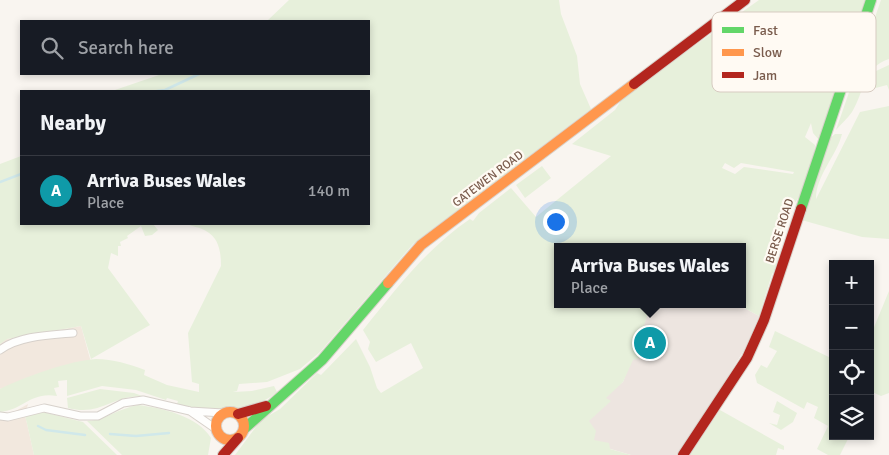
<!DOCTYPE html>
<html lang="en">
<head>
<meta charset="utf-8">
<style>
  :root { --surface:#171b24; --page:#20242c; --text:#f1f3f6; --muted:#9ea1a6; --line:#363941; --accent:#a69286 }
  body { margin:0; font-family:Signika,sans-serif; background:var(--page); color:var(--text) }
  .controls { position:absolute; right:15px; bottom:15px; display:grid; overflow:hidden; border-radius:0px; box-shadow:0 2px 8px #0003 }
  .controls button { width:45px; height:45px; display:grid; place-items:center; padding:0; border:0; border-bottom:1px solid var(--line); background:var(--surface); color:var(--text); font:25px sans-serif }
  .you { position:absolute; left:555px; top:221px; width:18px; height:18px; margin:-12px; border:4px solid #fff; border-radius:50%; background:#1a73e8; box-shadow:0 0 0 8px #1a73e833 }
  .badge { display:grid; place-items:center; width:32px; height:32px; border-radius:50%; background:var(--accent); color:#fff; font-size:16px; font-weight:700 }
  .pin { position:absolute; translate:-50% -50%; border:2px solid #fff; box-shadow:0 1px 5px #0006 }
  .popup { position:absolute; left:554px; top:243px; width:192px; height:65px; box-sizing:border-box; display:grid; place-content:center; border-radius:0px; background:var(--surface); filter:drop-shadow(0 1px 4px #0005); font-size:16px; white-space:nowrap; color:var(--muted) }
  .popup b { font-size:19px; color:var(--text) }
  .popup::after { content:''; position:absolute; left:50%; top:100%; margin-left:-10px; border:10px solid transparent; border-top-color:var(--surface) }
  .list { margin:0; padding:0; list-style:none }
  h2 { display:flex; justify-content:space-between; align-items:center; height:65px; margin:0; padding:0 20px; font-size:21px }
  h2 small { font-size:16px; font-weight:400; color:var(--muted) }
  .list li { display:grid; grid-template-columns:32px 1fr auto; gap:15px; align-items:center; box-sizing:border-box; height:70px; padding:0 20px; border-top:1px solid var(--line) }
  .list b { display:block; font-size:19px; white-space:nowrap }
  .list p { margin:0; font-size:16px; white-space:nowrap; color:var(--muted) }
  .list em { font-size:16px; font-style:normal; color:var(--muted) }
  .icon { flex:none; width:28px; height:28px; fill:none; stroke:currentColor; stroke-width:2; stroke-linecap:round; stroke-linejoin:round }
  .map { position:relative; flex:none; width:889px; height:455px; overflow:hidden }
  .search { position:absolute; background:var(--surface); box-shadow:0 2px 8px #0003; left:20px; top:20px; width:350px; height:55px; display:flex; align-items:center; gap:12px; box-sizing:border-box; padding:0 18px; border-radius:0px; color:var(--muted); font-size:19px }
  .panel { position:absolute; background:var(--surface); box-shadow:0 2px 8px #0003; left:20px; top:90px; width:350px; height:135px; border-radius:0px }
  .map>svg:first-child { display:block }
  .residential { fill:#f2e8de }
  .industrial { fill:#ede5e0 }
  .green { fill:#e7f0db; fill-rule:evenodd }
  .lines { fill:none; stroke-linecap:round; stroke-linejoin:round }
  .stream { stroke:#d0e8ea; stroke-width:2.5 }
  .street-casing { stroke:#d7d1cb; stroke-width:9 }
  .fast-casing { stroke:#d9d2cb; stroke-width:12 }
  .slow-casing { stroke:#d9d2cb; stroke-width:12 }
  .jam-casing { stroke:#d9d2cb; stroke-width:12 }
  .street { stroke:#fefefd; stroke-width:7 }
  .fast { stroke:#63d668; stroke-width:10 }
  .slow { stroke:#ff974d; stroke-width:10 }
  .jam { stroke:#b3261e; stroke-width:10 }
  .labels { text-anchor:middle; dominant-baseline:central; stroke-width:4.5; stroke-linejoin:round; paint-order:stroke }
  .street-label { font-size:12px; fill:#7a5c4d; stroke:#fffaf3 }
  .key { fill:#fffaf3; stroke:#d7cbc1; stroke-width:1 }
  .key-label { font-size:14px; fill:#7a5c4d }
</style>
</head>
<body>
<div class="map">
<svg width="889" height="455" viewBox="0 0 889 455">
  <rect width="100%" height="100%" fill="#f9f5f0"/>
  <path class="residential" d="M81,326L92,366L0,389V344L6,339Z
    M28,404L25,415L34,455H0V414H10Z"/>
  <path class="industrial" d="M651,304H737L759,316L744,350L680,455H631L557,433L623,382Z"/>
  <path class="green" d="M289,0H559L561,14L577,56L580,84L591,109L413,244L320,352L300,369L267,382L239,384L237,391L233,392L252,391L274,386L277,392C253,413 206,413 177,404L178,401L167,398L166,400L136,390L102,386L67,396V380L58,381L59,387L54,388L57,396C31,391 23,410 0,412V389C22,378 71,360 96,359C113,359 129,364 145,370L144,375L167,385L199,392V384L192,382L188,333L221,266C221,252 219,238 206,231C200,227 193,227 187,224H369V91H112L162,74H369V21H267Z
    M759,0H865L819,140L813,133L811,123L805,137L815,145C814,166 806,191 792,206C786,212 777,259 775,270L772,274L759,316L737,304H742V247H558V304H651L637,348L639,358L633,360L623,382L606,398L611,401L589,421L596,431L594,440L609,443L610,449L631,455H235L261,420L280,409L317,373L321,375L356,339L370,367L377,388L381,393L423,368L411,343L376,362L368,349L370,342L363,330C396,289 426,249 470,219L473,221L479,213L511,188L536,217L611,156L572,144L615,110L624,96ZM725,163L734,168L741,163L794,172L793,174L744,167L735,174L722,168Z
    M881,0H889V59C862,68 865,91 852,112C848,118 841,124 836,130Z
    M889,65V90L887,85L868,90L876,71Z
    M889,106V239L862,237L798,219L824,143L835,134H842C836,157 816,175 816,199L860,112Z
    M21,156V224H153L158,230L152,235L145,236L141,226L127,236L128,238L120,242L121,246H118V256L111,253L108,268L150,325L91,359L81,326L7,339L0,344V164Z
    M542,166L551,178L525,198L516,185Z
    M889,291V393L881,396L870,391V337Z
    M775,331L833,359V436H852L851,440L849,437L840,455H828L817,449L828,426L814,418L818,407L807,402L804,409L757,383L755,375L761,365L767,368L777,351L769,347Z
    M100,389L134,393L145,397C114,393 102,417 68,408L67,398Z
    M777,401L797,413L793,422L781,430L769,423L777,425L780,415L773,412Z
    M138,405C162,408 198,416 211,438L208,455H122L87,421C105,420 120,408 138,405Z
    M720,410L784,446V450L778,448L776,455H690Z
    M43,412L83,422L117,455H34L25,415Z"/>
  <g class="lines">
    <path class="stream" d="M157,91L165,90L199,74
      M0,182L21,174
      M38,426L46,430L85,435
      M110,434L136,436L169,433"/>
    <g class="street-casing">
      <path id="street" d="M0,350C18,336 50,335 73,333
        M190,411L216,429
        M0,416L8,417L44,408L80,416H98L123,403L143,400L190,411L223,413"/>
    </g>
    <g class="fast-casing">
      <path id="fast" d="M801,209L871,0
        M244,429L322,360L388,283"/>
    </g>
    <g class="slow-casing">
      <path id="slow" d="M388,283L421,245L634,84
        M216 426a14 14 0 1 1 28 0a14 14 0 1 1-28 0Z"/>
    </g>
    <g class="jam-casing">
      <path id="jam" d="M634,84L745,0
        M238,414L266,406
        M223,455L238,438
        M683,455L747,358L764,320L801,209"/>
    </g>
    <use href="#street" class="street"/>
    <use href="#fast" class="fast"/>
    <use href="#slow" class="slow"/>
    <use href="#jam" class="jam"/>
  </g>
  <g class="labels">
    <g class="street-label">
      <text transform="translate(488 179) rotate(-37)">GATEWEN ROAD</text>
      <text transform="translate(780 231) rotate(-72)">BERSE ROAD</text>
    </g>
  </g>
  <rect x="712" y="12" width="164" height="80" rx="8" class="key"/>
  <rect x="722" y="27" width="22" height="6" fill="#63d668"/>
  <rect x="722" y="49" width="22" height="7" fill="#ff974d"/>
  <rect x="722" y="72" width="22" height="6" fill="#b3261e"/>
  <g class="key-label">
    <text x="753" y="35">Fast</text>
    <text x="753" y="57">Slow</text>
    <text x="753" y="80">Jam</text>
  </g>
</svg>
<div class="controls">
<button>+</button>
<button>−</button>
<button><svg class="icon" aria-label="locate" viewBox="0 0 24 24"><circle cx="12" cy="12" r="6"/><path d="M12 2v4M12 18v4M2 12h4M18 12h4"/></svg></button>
<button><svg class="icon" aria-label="layers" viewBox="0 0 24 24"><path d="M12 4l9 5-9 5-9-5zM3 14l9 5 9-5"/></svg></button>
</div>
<div class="you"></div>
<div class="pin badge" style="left:650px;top:343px;background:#0f9aa8">A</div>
<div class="popup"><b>Arriva Buses Wales</b>Place</div>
<div class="search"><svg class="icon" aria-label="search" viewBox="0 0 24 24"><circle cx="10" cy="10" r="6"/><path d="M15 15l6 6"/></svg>Search here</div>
<section class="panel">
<h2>Nearby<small></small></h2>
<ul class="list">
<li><span class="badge" style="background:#0f9aa8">A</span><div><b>Arriva Buses Wales</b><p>Place</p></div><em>140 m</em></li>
</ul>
</section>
</div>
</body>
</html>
